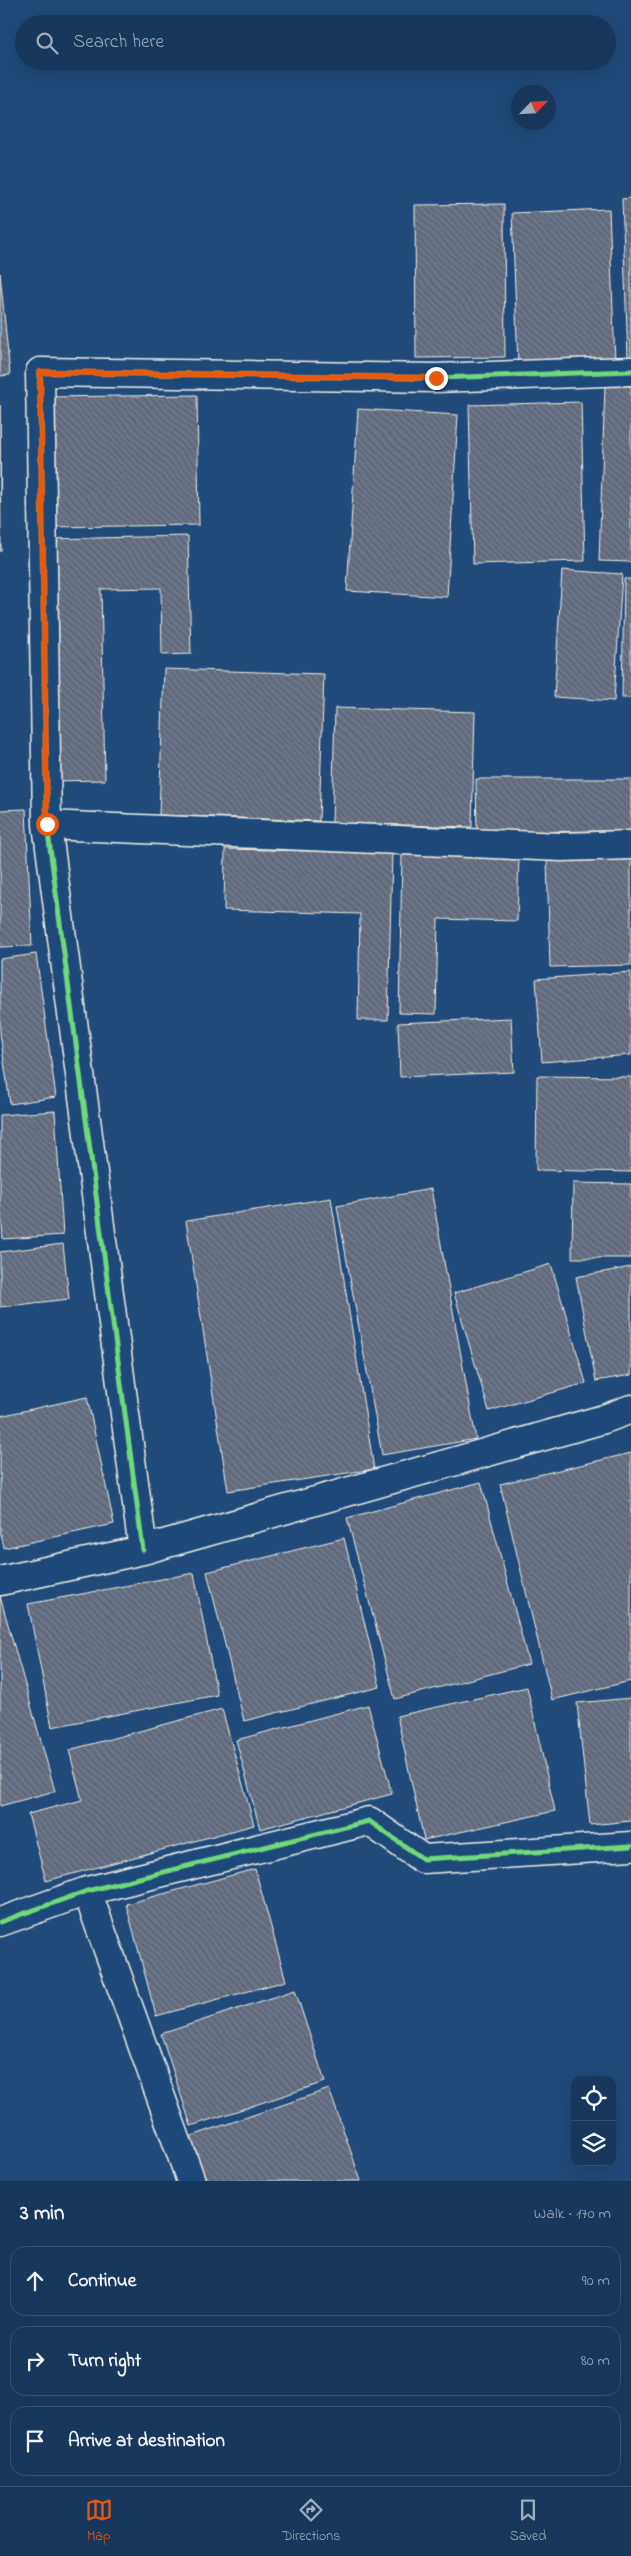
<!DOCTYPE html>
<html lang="en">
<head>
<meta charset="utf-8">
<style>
  :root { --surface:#17385c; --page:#244365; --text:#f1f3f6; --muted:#9eacbb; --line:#365272; --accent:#ea580c }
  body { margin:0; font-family:"Indie Flower",sans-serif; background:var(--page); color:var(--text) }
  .controls { position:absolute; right:15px; bottom:15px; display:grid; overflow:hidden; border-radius:10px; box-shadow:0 5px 20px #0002 }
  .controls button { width:45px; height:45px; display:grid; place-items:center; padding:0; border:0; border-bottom:1px solid var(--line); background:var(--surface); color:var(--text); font:25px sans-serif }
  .compass { position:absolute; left:511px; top:85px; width:45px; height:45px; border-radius:50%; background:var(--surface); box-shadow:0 5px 20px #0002; rotate:65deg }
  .stop { position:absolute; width:15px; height:15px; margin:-11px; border:4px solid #ea580c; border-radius:50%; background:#fff }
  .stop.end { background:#ea580c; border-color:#fff; box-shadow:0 1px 5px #0008 }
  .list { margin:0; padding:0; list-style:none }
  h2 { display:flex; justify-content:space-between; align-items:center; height:65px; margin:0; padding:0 20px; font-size:21px }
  h2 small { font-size:16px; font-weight:400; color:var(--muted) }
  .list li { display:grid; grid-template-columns:32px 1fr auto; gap:15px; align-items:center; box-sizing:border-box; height:70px; margin:0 10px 10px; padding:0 10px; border:1px solid var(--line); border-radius:15px }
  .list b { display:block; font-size:19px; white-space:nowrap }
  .list em { font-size:16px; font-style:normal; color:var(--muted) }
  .icon { flex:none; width:28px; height:28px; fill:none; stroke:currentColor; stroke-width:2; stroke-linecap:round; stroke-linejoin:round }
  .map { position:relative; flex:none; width:631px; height:2181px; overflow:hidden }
  .search { position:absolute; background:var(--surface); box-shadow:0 5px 20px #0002; left:15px; right:15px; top:15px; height:55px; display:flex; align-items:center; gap:12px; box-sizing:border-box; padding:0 18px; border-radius:28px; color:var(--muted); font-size:19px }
  .sheet { height:305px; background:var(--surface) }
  nav { display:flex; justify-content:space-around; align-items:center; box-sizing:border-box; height:70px; border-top:1px solid var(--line); background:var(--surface); font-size:14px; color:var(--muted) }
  nav a { display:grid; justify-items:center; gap:2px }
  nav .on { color:var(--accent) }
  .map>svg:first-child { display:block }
  .building { fill:url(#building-back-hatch); stroke:#f4f1e8 }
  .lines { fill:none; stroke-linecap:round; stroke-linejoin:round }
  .minor-casing { stroke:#f4f1e8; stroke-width:31 }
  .minor { stroke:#1f4a7a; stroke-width:28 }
  .cycleway-casing { stroke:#1f4a7a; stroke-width:8 }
  .cycleway { stroke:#71d979; stroke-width:5 }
  .route { stroke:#ea580c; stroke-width:6 }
</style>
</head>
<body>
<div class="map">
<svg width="631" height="2181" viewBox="0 0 631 2181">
  <defs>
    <pattern id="building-back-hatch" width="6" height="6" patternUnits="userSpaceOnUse" patternTransform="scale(1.25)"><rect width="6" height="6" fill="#6a7489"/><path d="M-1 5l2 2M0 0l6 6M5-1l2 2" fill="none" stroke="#5a5e68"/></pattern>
  </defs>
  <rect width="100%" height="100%" fill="#1f4a7a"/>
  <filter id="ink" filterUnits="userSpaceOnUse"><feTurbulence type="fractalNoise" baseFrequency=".02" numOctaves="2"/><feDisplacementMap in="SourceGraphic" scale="10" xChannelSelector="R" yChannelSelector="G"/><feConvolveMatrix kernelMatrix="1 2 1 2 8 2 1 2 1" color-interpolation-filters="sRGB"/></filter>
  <g filter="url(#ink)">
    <path class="building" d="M631,198V357H628L622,199Z
      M504,204L505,357L416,358L415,205Z
      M609,209L615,361L518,364L512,213Z
      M0,273L10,375L0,376Z
      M605,385L631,386V562L599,561Z
      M197,395L199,525L48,527L45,397Z
      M581,402L585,561L473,564L469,405Z
      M0,405L1,551H0Z
      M358,409L458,415L447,597L347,591Z
      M188,536L191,654L162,655L161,588L101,589L105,780L52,781L47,539Z
      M562,570L622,574L614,701L554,697Z
      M624,579H631V698H622Z
      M164,669L324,674L319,821L159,815Z
      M335,708L475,712L472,827L332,823Z
      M476,779H631V831L477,832Z
      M26,809L32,946L0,947V810Z
      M225,849L392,853L388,1020H358L360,914L224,910Z
      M402,854L519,857L517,921L438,919L436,1014L399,1013Z
      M631,857V965L550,967L547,859Z
      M36,954L56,1097L10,1104L0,1033V959Z
      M631,972V1055L542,1062L536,979Z
      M511,1018L514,1072L400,1077L398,1023Z
      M537,1076L631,1077V1172L536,1170Z
      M55,1111L63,1235L3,1239L0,1200V1115Z
      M573,1183L631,1184V1258H572Z
      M431,1189L476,1439L382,1455L337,1206Z
      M331,1198L374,1469L228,1491L186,1221Z
      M63,1244L69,1299L0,1307V1252Z
      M551,1264L586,1383L489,1411L454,1293Z
      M631,1267V1375L596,1381L576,1277Z
      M87,1397L114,1524L4,1548L0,1530V1416Z
      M631,1453V1681L552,1700L500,1484Z
      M481,1482L529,1664L395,1699L347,1518Z
      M344,1538L380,1687L244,1721L207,1572Z
      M194,1573L217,1695L52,1727L28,1604Z
      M0,1596L55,1791L0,1806Z
      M527,1687L555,1811L424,1840L397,1716Z
      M631,1698V1821L590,1825L577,1703Z
      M368,1705L392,1794L260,1829L236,1740Z
      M222,1709L254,1825L46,1881L28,1814L82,1800L69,1750Z
      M255,1869L286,1981L156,2016L126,1904Z
      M295,1990L325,2082L191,2126L161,2034Z
      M329,2089L361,2181H204L189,2137Z"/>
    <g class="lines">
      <g class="minor-casing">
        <path id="minor" d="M47,825L562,847L631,845
          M143,1550L47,825L40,372L436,378L631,371
          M0,1581L143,1550L604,1419L631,1409
          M87,1891L191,2181
          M0,1922L87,1891L369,1821L423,1859L631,1846"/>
      </g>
      <use href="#minor" class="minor"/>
      <g class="cycleway-casing">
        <path id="cycleway" d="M143,1550L47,825L40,372L436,378L631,371
          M0,1922L87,1891L369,1821L423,1859L631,1846"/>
      </g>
      <use href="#cycleway" class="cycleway"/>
    </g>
  </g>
  <g class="lines" filter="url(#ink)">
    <path class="route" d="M47,824L40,372L436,378"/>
  </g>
</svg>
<div class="controls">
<button><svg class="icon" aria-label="locate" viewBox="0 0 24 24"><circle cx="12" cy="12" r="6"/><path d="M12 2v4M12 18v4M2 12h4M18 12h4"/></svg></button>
<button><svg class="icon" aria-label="layers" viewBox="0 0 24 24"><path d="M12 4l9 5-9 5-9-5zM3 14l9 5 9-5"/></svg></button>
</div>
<svg class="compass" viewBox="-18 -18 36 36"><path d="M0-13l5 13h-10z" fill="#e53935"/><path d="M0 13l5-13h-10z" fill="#9eacbb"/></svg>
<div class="stop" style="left:47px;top:824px"></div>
<div class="stop end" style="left:436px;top:378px"></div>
<div class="search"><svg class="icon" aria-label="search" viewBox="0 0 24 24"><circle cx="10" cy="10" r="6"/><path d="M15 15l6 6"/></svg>Search here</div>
</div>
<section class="sheet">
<h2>3 min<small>Walk · 170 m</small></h2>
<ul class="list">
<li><svg class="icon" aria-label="ahead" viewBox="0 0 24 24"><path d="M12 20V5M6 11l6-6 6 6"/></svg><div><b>Continue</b></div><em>90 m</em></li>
<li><svg class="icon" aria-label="right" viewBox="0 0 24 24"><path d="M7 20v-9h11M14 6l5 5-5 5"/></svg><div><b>Turn right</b></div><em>80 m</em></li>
<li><svg class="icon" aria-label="arrive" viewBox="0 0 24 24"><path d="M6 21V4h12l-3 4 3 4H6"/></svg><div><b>Arrive at destination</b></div></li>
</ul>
</section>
<nav>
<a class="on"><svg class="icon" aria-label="map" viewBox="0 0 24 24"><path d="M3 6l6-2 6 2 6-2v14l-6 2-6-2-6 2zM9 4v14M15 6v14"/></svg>Map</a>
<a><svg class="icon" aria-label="directions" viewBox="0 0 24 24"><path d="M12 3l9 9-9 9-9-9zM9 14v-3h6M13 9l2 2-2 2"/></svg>Directions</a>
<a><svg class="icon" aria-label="saved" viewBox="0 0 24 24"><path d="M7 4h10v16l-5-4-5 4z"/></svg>Saved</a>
</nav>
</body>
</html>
